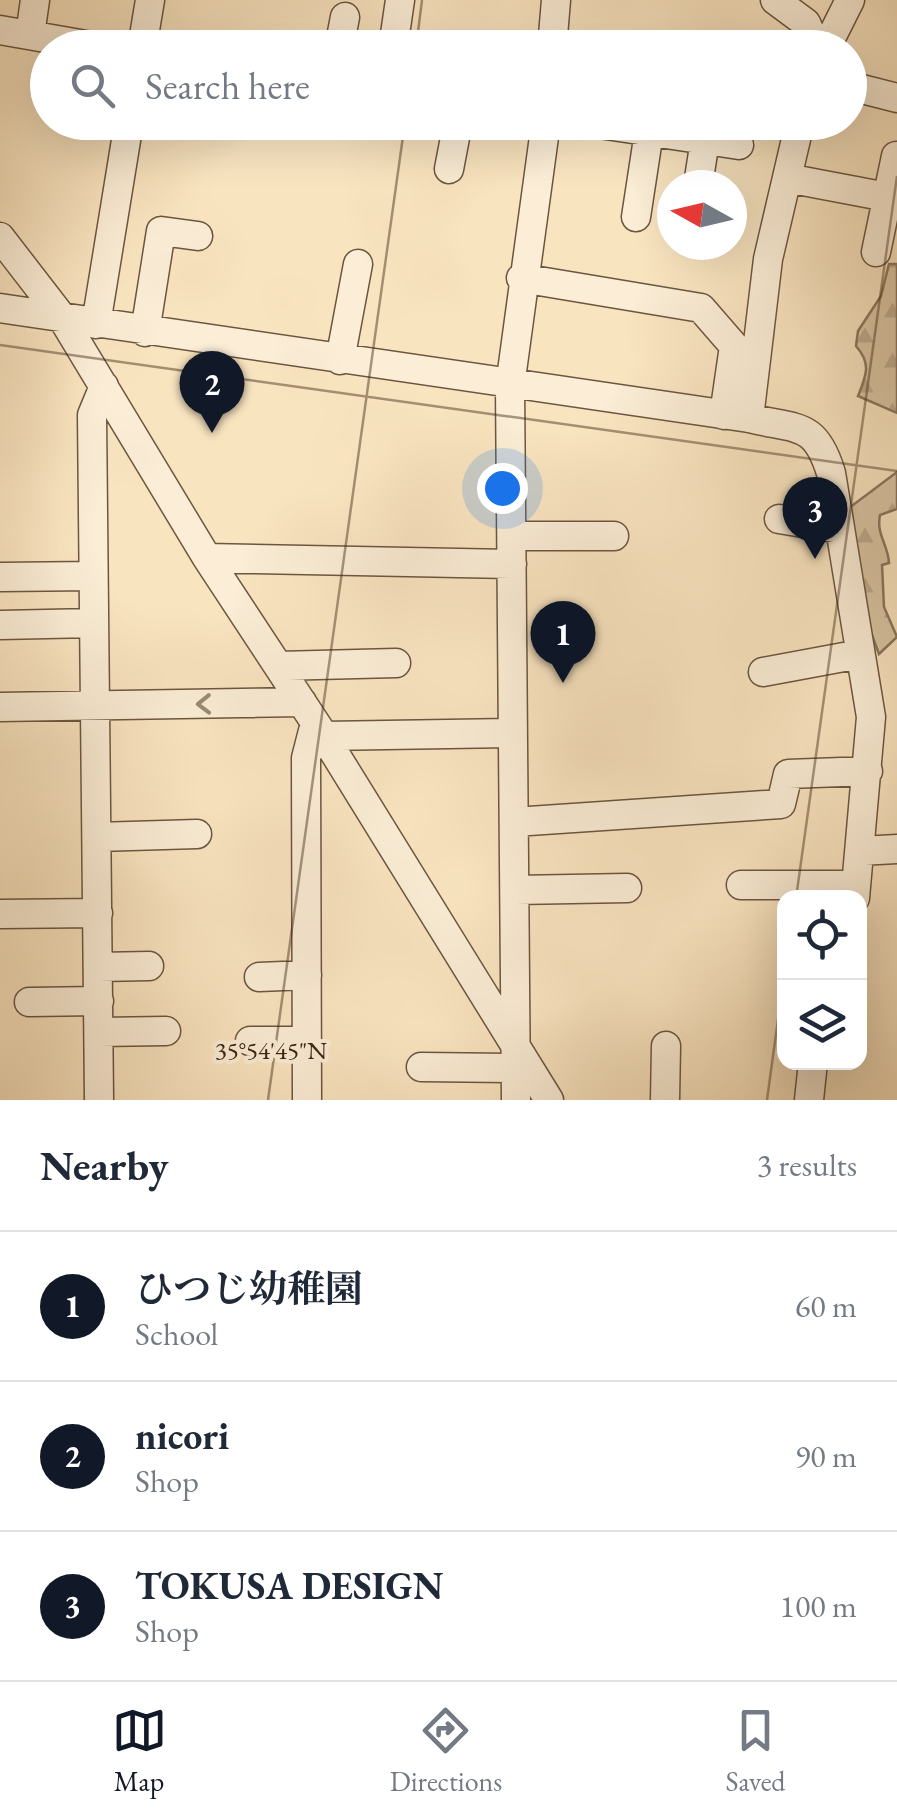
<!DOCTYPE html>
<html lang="en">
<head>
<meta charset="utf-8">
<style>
  :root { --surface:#fff; --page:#f6f6f7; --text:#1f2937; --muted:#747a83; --line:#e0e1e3; --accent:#111827 }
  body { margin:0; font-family:"EB Garamond","Noto Serif JP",serif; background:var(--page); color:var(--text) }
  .controls { position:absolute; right:30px; bottom:30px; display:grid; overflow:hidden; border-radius:20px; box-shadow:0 10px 40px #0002 }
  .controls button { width:90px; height:90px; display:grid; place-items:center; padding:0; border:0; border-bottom:2px solid var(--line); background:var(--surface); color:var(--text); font:50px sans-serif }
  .compass { position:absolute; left:657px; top:170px; width:90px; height:90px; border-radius:50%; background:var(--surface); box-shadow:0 10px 40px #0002; rotate:278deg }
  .you { position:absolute; left:502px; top:488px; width:35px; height:35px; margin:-25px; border:8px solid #fff; border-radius:50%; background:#1a73e8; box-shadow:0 0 0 15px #1a73e833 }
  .badge { display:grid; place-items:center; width:65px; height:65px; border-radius:50%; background:var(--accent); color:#fff; font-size:32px; font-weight:700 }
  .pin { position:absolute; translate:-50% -82px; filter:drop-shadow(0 2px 5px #0008) }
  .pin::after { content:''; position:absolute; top:52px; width:35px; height:30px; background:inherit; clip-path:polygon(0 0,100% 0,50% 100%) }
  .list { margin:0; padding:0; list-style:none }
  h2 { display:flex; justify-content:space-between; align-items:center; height:130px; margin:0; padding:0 40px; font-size:42px }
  h2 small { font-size:32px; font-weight:400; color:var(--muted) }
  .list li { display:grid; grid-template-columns:65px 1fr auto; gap:30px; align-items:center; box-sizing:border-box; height:150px; padding:0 40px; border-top:2px solid var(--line) }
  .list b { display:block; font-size:38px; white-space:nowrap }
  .list p { margin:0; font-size:32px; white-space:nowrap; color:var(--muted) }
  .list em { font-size:32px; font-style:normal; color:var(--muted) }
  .icon { flex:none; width:55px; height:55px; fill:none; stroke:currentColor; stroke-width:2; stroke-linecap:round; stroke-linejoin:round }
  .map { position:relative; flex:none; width:897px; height:1100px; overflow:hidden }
  .search { position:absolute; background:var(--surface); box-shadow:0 10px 40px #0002; left:30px; right:30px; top:30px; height:110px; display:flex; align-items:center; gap:25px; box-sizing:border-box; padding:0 35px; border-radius:55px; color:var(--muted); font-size:38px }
  .sheet { height:580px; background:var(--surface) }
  nav { display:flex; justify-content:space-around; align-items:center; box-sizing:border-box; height:140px; border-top:2px solid var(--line); background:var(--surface); font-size:28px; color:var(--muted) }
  nav a { display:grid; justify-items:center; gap:5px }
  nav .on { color:var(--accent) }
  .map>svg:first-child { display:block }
  .forest { fill:url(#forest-firs); stroke:#8a755c; stroke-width:2.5 }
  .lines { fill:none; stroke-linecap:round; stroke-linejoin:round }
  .minor-casing { stroke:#6b563f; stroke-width:31 }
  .minor { stroke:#fbedd6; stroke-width:28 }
  .oneway { stroke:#9c8a75 }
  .ticks { fill:none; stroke:#3c2614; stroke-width:2.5; stroke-opacity:0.45 }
  .ticks-label { font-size:25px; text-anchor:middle; fill:#3c2614; stroke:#fbedd6; stroke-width:8; stroke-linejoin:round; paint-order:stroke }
</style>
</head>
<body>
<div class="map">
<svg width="897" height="1100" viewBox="0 0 897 1100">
  <defs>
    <pattern id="forest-firs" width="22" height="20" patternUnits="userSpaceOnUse" patternTransform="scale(2.5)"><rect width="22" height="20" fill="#d9c4a3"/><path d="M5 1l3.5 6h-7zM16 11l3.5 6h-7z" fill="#bba88b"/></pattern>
  </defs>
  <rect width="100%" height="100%" fill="#f9e4c0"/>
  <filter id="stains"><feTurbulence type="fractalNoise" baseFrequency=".002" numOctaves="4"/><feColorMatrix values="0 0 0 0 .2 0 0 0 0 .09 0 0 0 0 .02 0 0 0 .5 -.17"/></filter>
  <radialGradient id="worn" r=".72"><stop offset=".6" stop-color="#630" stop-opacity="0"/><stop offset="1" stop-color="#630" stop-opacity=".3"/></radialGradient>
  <path class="forest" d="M889,264H897V413L858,396C866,376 872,364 856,346L858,331L881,296Z
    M897,472V509L880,515C876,535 888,544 889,563L882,565L884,607L897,637L879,654L869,627L849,508Z"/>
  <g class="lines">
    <g class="minor-casing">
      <path id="minor" d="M775,0L806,23L817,48
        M0,30L103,48
        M30,35L35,0
        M142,48L150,0
        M339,48L345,17
        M393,48L400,0
        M552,48L556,0
        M826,48L850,0
        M850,86L897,98
        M586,122L739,145
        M449,169L458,122
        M787,178L887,197
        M698,185L705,140
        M636,217L649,132
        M0,237L61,316L207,558L324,736L549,1100
        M876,252L896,156
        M521,278L701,308L734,346L724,415
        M0,308L749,418C798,430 815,421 831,473L871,717L855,898
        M96,324L129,122
        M145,332L161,231L198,236
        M340,360L358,264
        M749,418L768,259L800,122
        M779,519L840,529
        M512,536H614
        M207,558L512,564
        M0,577L93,576
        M0,625L93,623
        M278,666L396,663
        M763,672L860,654
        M0,707L302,702
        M324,736L512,733
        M514,822L781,804L788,774L868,771
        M97,837L197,834
        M860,851L897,849
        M741,885H856
        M516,890L627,888
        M0,914L98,913
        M99,967L149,966
        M259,977L307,975
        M29,1002L99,1001
        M99,1032L166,1031
        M250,1041H307
        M421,1067L516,1068
        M99,1100L92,415L104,386
        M307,1100L306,758L315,723
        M516,1100L510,386L546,122
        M665,1100L666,1046
        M809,1100L813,1062"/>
    </g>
    <use href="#minor" class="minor"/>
  </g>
  <defs><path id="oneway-chevron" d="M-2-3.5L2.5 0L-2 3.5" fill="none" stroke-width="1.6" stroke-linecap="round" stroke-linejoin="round" transform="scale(2.5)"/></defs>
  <use class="oneway" href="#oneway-chevron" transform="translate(204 704) rotate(179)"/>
  <path class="ticks" d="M416,48L422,0M0,345L897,471M796,898L897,176M268,1100L405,122M767,1100L784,976"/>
  <g class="ticks-label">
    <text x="271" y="1059">35°54'45"N</text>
  </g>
  <rect width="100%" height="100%" filter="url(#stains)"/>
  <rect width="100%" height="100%" fill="url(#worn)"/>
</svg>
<div class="controls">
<button><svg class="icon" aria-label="locate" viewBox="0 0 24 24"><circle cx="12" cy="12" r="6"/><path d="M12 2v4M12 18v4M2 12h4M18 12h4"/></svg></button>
<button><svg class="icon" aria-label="layers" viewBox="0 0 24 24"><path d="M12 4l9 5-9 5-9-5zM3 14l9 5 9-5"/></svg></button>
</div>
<svg class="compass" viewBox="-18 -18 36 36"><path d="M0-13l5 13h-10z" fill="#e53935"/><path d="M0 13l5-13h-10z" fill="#747a83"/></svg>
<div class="you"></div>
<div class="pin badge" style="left:563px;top:683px">1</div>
<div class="pin badge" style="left:212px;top:433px">2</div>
<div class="pin badge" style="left:815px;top:559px">3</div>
<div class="search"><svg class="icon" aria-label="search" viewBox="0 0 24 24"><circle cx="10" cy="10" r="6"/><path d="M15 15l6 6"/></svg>Search here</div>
</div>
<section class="sheet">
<h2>Nearby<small>3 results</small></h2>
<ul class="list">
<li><span class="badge">1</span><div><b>ひつじ幼稚園</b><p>School</p></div><em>60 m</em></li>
<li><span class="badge">2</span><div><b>nicori</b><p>Shop</p></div><em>90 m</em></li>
<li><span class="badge">3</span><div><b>TOKUSA DESIGN</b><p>Shop</p></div><em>100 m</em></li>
</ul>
</section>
<nav>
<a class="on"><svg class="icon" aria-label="map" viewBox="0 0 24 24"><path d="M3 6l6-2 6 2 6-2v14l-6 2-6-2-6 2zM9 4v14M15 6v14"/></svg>Map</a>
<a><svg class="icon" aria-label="directions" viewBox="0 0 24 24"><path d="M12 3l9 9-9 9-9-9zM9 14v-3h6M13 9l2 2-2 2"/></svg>Directions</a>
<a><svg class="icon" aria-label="saved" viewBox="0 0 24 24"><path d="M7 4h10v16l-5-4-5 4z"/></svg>Saved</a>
</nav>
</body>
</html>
